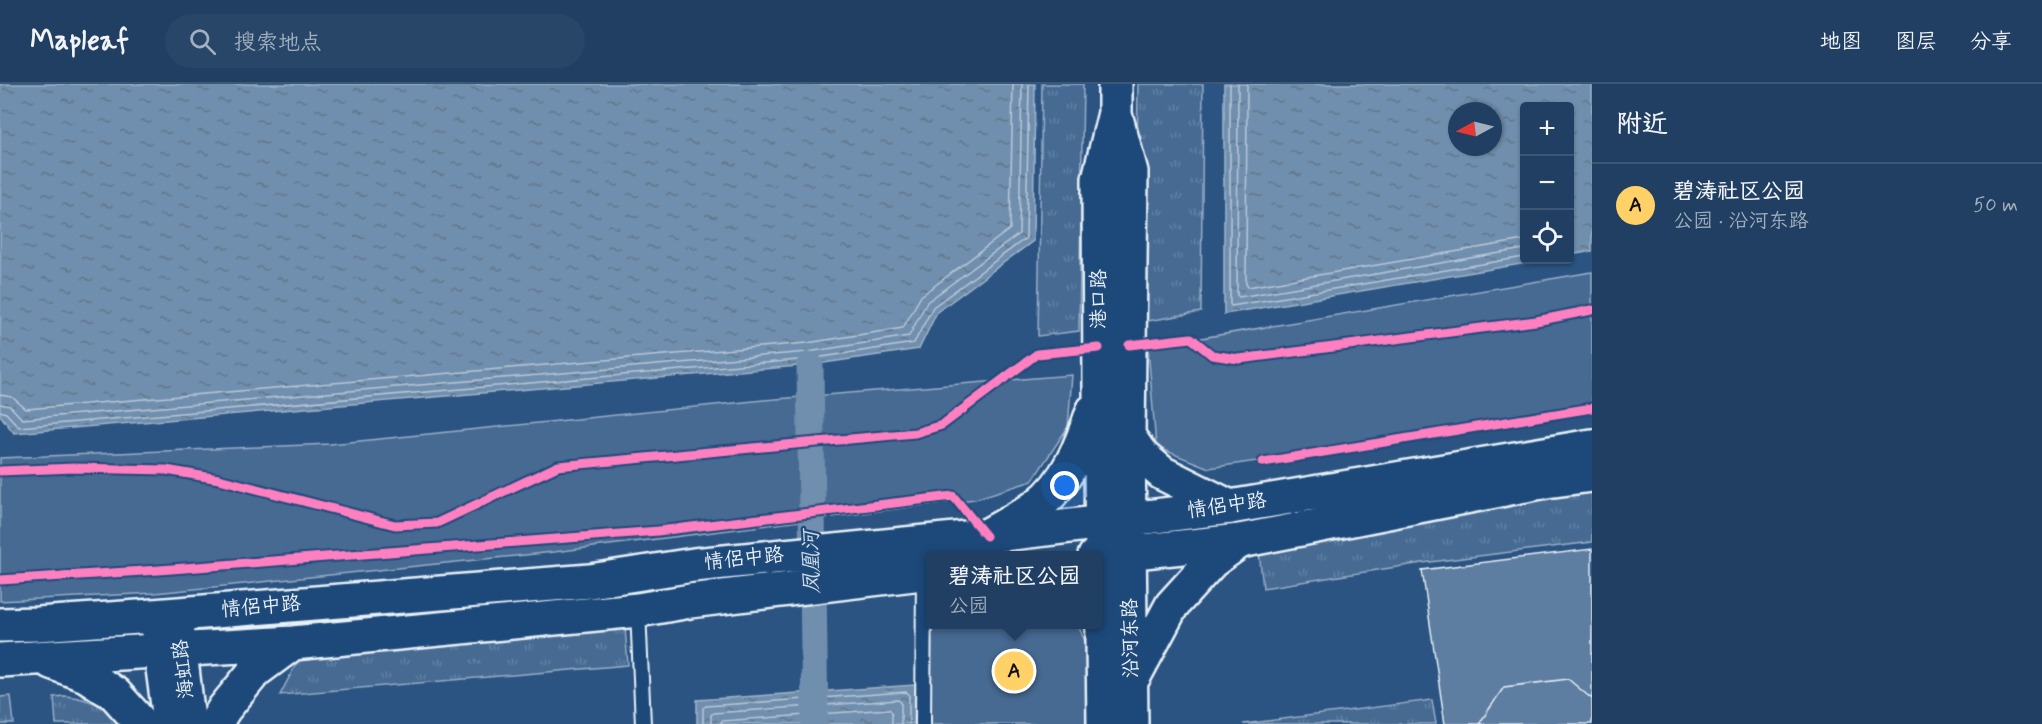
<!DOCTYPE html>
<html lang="zh">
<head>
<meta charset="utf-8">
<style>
  body { margin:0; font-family:Mynerve,"LXGW WenKai TC",sans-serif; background:#284668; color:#f1f3f6 }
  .controls { position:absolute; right:18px; top:18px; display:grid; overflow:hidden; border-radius:6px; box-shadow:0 2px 4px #0004 }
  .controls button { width:54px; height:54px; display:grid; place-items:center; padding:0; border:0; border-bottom:2px solid #3d5877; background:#203f62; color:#f1f3f6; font:30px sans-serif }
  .compass { position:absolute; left:1448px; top:18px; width:54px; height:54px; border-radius:50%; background:#203f62; box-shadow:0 2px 4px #0004; rotate:263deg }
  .you { position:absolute; left:1065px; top:402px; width:21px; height:21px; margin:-15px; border:4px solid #fff; border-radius:50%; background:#1a73e8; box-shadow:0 0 0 9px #1a73e833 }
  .badge { display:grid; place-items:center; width:39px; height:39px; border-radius:50%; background:#ffd166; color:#111; font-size:20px; font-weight:700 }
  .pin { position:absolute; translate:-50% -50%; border:3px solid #fff; box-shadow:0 2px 6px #0006 }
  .popup { position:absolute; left:926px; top:467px; width:177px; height:78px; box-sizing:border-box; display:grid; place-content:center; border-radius:6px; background:#203f62; filter:drop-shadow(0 2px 4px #0005); font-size:20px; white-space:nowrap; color:#a2afbe }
  .popup b { font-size:22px; color:#f1f3f6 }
  .popup::after { content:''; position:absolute; left:50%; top:100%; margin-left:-12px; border:12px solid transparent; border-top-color:#203f62 }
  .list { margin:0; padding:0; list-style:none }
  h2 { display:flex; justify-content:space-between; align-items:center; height:78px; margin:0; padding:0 24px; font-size:26px }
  h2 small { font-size:20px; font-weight:400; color:#a2afbe }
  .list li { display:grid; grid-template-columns:39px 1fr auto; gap:18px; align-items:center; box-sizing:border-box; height:84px; padding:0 24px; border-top:2px solid #3d5877 }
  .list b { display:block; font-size:22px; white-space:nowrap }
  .list p { margin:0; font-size:20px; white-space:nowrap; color:#a2afbe }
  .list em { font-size:20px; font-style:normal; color:#a2afbe }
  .icon { flex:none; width:33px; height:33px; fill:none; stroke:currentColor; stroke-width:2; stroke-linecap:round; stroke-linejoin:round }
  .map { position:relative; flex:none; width:1592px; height:640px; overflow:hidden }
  header { display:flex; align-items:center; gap:36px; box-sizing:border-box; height:84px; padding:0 30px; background:#203f62; border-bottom:2px solid #3d5877 }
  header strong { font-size:28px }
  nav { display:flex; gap:33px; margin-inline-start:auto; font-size:21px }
  .search { width:420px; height:54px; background:#284668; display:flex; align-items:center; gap:15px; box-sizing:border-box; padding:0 21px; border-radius:33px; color:#a2afbe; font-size:22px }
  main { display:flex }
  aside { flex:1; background:#203f62 }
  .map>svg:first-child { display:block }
</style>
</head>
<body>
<header>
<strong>Mapleaf</strong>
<div class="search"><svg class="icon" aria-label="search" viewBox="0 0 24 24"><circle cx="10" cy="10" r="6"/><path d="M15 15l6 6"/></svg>搜索地点</div>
<nav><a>地图</a><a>图层</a><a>分享</a></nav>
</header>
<main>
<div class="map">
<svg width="1592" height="640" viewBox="0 0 1592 640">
  <defs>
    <pattern id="grass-tufts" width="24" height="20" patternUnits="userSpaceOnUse" patternTransform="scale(1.5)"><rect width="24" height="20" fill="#476b93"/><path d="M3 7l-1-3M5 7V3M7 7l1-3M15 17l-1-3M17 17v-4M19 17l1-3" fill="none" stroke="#6281a3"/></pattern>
    <pattern id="water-ripples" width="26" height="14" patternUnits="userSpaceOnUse" patternTransform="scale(1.5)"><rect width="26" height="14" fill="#708ead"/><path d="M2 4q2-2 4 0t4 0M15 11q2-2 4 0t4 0" fill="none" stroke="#61768a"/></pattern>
  </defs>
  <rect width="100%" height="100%" fill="#2b5482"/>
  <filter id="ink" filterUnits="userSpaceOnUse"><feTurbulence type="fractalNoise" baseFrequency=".0167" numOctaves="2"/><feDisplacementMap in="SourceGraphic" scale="12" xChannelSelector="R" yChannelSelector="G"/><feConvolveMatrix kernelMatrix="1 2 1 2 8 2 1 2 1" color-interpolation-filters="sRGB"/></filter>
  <g filter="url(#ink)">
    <path fill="url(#grass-tufts)" stroke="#98aec6" stroke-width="1.5" d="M1042 0H1083L1079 247 1038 252Z
      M1138 0H1203L1201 228 1135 239Z
      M1592 399V458L1422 479 1263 504 1258 458Z
      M624 531 628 581 280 611 307 559Z
      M11 612 14 640H0V613Z
      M65 612C89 614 109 624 127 640H56L54 613Z
      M1432 616 1436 640H1243Z"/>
    <path fill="#476b93" stroke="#98aec6" stroke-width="1.5" d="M1592 188V328L1209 384 1156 363 1148 263Z
      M1072 291 1068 343 1032 397 975 415 554 468 155 509 0 517V374L330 360 764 316Z
      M930 540 1078 541 1120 640H930Z"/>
    <path fill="url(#water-ripples)" stroke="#a0b6cb" stroke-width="1.5" fill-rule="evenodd" d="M0 0H1035L1033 157 937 228 919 265 810 281 14 349 0 331Z
      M1224 0H1592V167L1570 171V22H1524V176H1545L1224 230ZM1457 27H1493V63H1457Z
      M915 601 914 640H697V616Z"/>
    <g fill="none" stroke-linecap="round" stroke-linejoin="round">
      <path stroke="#b8c9da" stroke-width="1.5" d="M1230 0V220L1231 222 1524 173
        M1238 0 1237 211 1239 213 1524 165
        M1247 0 1246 200 1248 203 1524 156
        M0 311 12 313 26 325 807 259 903 244 921 212 1010 145 1013 0
        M0 320 10 322 22 335 808 268 909 252 927 218 1019 150 1022 0
        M0 327 6 329 19 343 809 275 914 259 933 223 1026 154 1029 0
        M703 640V624L706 622 906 608 909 610V640
        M711 640V631L713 629 898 616 901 618V640
        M720 640 722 637 889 625 892 628V640"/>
      <path stroke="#708ead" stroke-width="27" d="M810 281 815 640"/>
    </g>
    <path fill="#5d7da1" stroke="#e8f1f8" stroke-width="1.5" d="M1592 465V640H1445L1422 486Z
      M1568 595 1592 615V640H1479L1504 603Z"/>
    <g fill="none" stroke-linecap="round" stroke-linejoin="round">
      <g stroke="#e8f1f8" stroke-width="18">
        <path id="service" d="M638 526 643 640
          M923 640 924 489"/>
      </g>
      <g stroke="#e8f1f8" stroke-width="33">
        <path id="minor" d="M178 529 191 640
          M155 544 168 640"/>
      </g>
      <g stroke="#e8f1f8" stroke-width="38">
        <path id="tertiary" d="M1116 34 1131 88 1128 352 1131 640
          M1128 352 1142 372 1162 389 1230 423
          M986 452C1003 442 1022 433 1038 421 1067 400 1082 360 1093 327
          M1134 592 1172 521 1212 477 1240 457
          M1104 640 1100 305 1099 95 1115 29V0"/>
      </g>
      <g stroke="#e8f1f8" stroke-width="38">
        <path id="trunk" d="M1095 472 1240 457 1546 397 1592 391
          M0 541 38 540 153 532 590 497 694 481 986 452 1230 423 1592 362
          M0 576 293 559 638 526 690 517 930 488
          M51 578 86 591 115 610 142 640
          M215 640 224 625 255 587 293 559"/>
      </g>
      <use href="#service" stroke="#1f4a7a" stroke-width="14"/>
      <use href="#minor" stroke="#1f4a7a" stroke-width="28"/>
      <use href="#tertiary" stroke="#1f4a7a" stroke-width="33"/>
      <use href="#trunk" stroke="#1f4a7a" stroke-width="33"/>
      <g stroke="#1f4a7a" stroke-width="13">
        <path id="cycleway" d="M1129 261 1191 254 1212 271 1239 275 1536 237 1592 226
          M1263 378 1592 324
          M0 387 74 384 166 386 219 395 395 441 437 439 558 382 915 349 942 341 1037 270 1099 264
          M0 496 159 486 658 447 953 412 986 452"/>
      </g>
      <use href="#cycleway" stroke="#ff80c0" stroke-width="9"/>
    </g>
  </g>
  <g text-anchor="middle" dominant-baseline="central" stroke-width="4.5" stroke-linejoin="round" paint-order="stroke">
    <g font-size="20" fill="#e8f1f8" stroke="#1f4a7a">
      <text transform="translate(1099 215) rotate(-90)">港口路</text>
      <text transform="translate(1227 422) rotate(-8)">情侶中路</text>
      <text transform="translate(744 475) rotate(-6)">情侶中路</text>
      <text transform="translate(261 523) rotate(-5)">情侶中路</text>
      <text transform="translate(1131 554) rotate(-91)">沿河东路</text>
      <text transform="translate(184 585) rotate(-97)">海虹路</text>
    </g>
    <g font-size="21" font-style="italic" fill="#d0dde9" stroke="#1f4a7a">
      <text transform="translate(812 478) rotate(-91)">凤凰河</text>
    </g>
  </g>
</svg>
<div class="controls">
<button>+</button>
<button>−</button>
<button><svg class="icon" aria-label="locate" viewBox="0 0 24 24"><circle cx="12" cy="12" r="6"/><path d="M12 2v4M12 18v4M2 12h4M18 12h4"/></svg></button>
</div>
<svg class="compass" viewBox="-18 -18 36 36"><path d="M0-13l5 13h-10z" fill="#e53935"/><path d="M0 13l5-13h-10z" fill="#a2afbe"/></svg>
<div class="you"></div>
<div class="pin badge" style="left:1014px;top:587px">A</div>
<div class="popup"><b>碧涛社区公园</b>公园</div>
</div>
<aside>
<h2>附近<small></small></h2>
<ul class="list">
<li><span class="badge">A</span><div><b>碧涛社区公园</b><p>公园 · 沿河东路</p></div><em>50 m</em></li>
</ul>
</aside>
</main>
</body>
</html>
